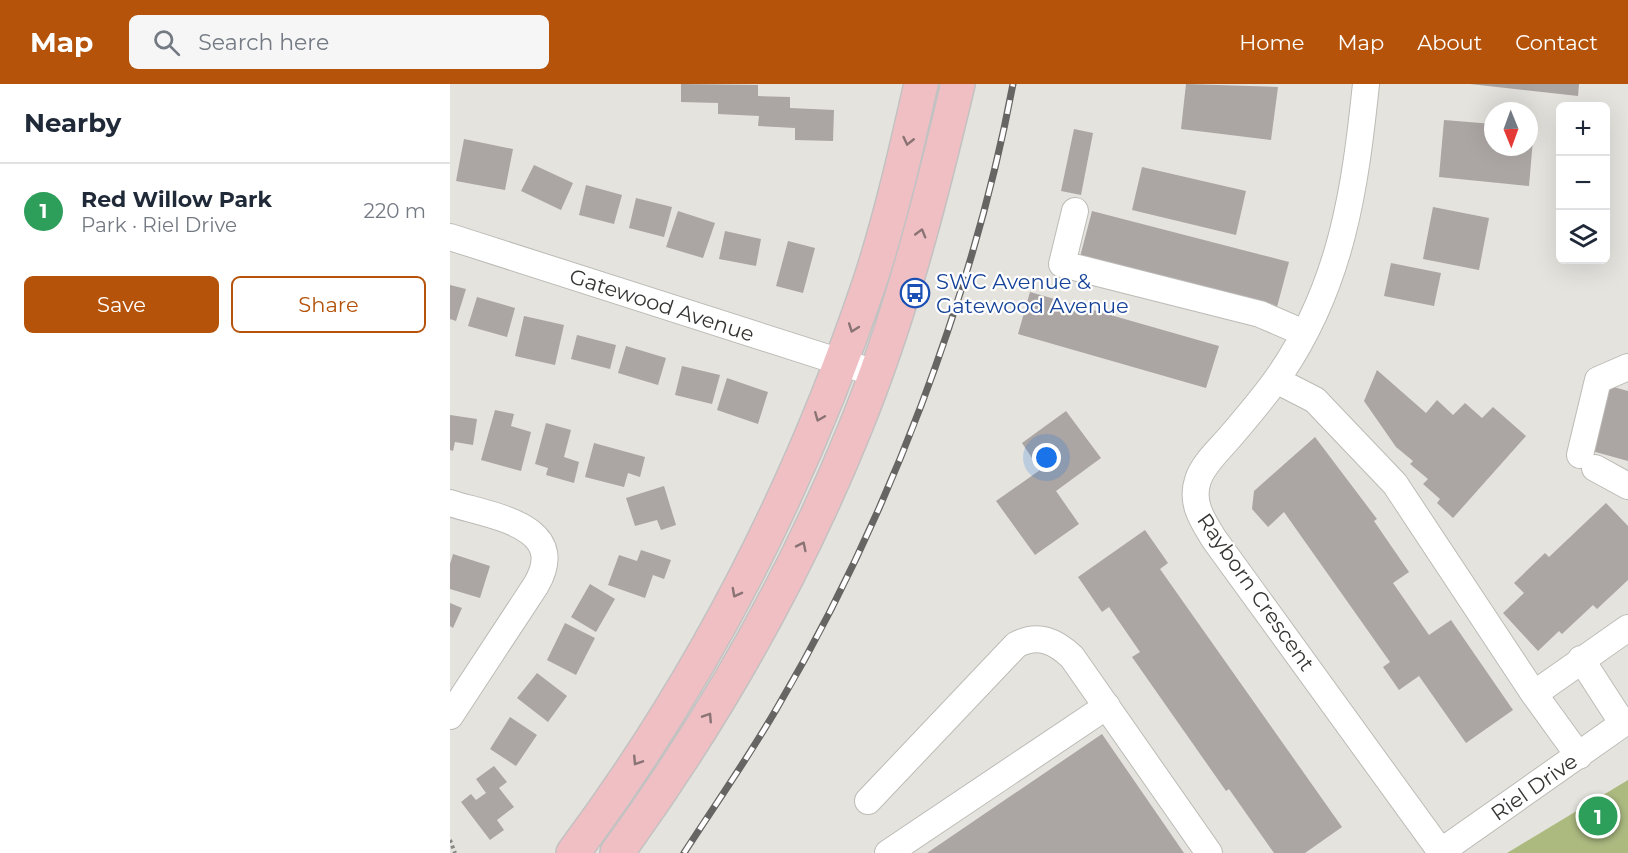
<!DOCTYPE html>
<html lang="en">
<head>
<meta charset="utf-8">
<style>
  body { margin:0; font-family:Montserrat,sans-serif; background:#f6f6f7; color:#1f2937 }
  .controls { position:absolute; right:18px; top:18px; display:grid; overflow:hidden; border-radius:9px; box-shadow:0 6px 24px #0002 }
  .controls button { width:54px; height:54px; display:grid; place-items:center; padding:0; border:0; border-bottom:2px solid #e0e1e3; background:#fff; color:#1f2937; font:30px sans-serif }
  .compass { position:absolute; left:1034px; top:18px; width:54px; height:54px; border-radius:50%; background:#fff; box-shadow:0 6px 24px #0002; rotate:179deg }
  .you { position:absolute; left:597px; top:374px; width:21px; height:21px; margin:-15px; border:4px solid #fff; border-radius:50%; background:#1a73e8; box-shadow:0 0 0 9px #1a73e833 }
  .badge { display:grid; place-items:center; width:39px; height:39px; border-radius:50%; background:#b45309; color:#fff; font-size:20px; font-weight:700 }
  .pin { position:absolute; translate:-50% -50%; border:3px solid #fff; box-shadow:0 2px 6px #0006 }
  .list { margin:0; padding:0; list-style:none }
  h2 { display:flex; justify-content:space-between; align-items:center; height:78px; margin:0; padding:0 24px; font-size:26px }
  h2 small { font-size:20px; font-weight:400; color:#747a83 }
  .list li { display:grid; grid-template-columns:39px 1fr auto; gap:18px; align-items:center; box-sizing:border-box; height:96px; padding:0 24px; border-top:2px solid #e0e1e3 }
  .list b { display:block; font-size:22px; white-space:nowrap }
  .list p { margin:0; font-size:20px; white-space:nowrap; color:#747a83 }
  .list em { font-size:20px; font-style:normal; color:#747a83 }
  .actions { display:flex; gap:12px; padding:18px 24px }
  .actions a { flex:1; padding:14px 0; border:2px solid #b45309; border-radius:9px; text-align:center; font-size:21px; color:#b45309 }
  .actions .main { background:#b45309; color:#fff }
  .icon { flex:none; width:33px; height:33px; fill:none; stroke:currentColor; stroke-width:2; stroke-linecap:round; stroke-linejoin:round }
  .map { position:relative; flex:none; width:1178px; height:769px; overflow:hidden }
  header { display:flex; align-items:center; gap:36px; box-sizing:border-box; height:84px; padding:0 30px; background:#b45309; color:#fff }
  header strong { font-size:28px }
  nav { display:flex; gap:33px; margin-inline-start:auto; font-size:21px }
  .search { width:420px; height:54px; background:#f6f6f7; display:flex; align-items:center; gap:15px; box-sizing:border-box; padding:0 21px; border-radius:9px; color:#747a83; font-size:22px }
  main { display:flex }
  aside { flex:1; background:#fff }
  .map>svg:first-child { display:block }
</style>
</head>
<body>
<header>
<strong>Map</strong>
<div class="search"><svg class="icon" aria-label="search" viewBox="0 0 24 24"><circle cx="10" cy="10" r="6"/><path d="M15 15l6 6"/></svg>Search here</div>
<nav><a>Home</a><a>Map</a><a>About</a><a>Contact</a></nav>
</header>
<main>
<aside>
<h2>Nearby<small></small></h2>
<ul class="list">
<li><span class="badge" style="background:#2e9e5b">1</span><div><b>Red Willow Park</b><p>Park · Riel Drive</p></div><em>220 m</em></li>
</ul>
<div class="actions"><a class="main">Save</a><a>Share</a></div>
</aside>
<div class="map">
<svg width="1178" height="769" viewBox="0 0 1178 769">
  <rect width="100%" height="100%" fill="#e5e3de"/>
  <path fill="#acba80" d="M1178 696V769H1057Z"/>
  <path fill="#aba5a3" d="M231 0 308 1V12L340 13V24L384 26 383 57 345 56V44L308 42 309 32 268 30V19L231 18Z
    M736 0 828 3 821 56 731 45Z
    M1020 0H1129L1128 12Z
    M994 36 1043 40V63H1079V43L1084 44 1079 102 989 93Z
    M624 45 643 49 631 111 611 107Z
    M14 55 63 65 55 106 6 97Z
    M84 81 123 99 111 126 71 107Z
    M692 83 796 107 786 151 682 126Z
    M136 101 172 111 164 140 129 131Z
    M186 114 222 123 214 153 179 144Z
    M983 123 1039 134 1029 186 973 175Z
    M228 127 265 139 253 174 216 163Z
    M642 127 839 178 827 223 630 173Z
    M275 147 311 155 306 182 269 175Z
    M338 157 365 164 353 209 326 202Z
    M941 179 991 189 984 222 934 212Z
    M0 201 16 205 6 237 0 235Z
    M580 208 769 262 756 304 568 250Z
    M27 213 65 224 57 253 18 242Z
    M74 232 114 241 105 281 65 272Z
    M127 251 166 261 160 285 121 275Z
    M176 262 216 274 208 301 168 289Z
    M232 282 270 291 262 320 225 311Z
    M927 286 976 329 987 316 1003 331 1015 319 1032 334 1043 323 1076 352 1003 434 987 419 990 415 973 400 978 395 960 380 963 377 946 363 914 317Z
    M277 294 318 308 308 340 267 326Z
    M1160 302 1178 307V377L1142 367Z
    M45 326 64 330 61 342 81 348 71 387 31 376Z
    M616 327 651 374 606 407 629 440 585 471 546 417 590 386 572 359Z
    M0 331 27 335 23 361 5 358 3 367 0 366Z
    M96 339 121 346 114 373 129 378 124 399 96 391 98 384 85 380Z
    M865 353 927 435 924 437 959 488 943 499 979 551 1001 536 1063 626 1016 659 969 592 949 606 933 583 940 578 834 428 818 443 802 425 804 407Z
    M144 359 195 373 190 393 178 389 174 403 135 393Z
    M214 402 226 441 211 446 207 436 185 442 176 414Z
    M1156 419 1178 442V496L1147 525 1143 521 1112 550 1109 547 1088 567 1053 529 1074 509 1064 499 1095 469 1099 473Z
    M695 446 718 479 710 485 892 743 855 769H824L779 705 776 707 682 573 690 568 659 523 652 528 628 493Z
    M191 466 221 476 214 495 203 491 195 514 158 501 169 471 187 477Z
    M3 470 40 482 30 514 0 505V480Z
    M140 500 165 515 146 548 121 533Z
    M0 519 12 524 3 544 0 542Z
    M115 539 145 554 126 591 97 576Z
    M87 589 117 612 98 638 67 614Z
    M60 633 87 651 66 682 40 665Z
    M652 650 734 769H477Z
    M44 682 57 698 49 704 64 723 47 736 54 746 40 756 11 718 21 710 26 716 36 709 26 695Z"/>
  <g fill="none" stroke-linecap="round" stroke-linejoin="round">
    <g stroke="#bcbbb6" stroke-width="28">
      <path id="minor" d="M916 0C905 105 892 199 831 289 816 311 798 332 780 353 769 366 753 380 748 396 740 419 753 437 764 455L991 768
        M625 127 612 180 810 230 854 249
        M0 153 425 289
        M826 296 865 316 945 400 1084 610
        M1130 371 1148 296 1178 283
        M1145 384 1178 402
        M0 419C40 432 121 441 86 501L0 632
        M1131 575 1173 640
        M1129 672 1084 610 1178 544
        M418 717 566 561C588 549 605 557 622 573L759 769
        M438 769 657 622
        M989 769 1178 636"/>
    </g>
    <g stroke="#c3c2c2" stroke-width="36">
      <path id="major" d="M123 769C252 596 351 402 420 197 441 133 456 66 471 0
        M167 769C262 638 343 497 404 347 450 235 480 118 508 0"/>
    </g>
    <path stroke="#898784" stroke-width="4" stroke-dasharray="3 3" stroke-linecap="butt" d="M0 756 5 769"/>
    <use href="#minor" stroke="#fff" stroke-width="26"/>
    <use href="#major" stroke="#f0bfc4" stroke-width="33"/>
    <g stroke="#676563" stroke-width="7">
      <path id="rail" d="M234 769C265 721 298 674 327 624 436 439 523 212 563 0"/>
    </g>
    <use href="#rail" stroke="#fff" stroke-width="4.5" stroke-dasharray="14" stroke-linecap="butt"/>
  </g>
  <defs><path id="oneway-chevron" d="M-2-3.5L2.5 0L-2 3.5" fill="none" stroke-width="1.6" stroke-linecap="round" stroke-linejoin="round" transform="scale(1.5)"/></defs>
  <g stroke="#8a7374">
    <use href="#oneway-chevron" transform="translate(458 57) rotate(103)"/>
    <use href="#oneway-chevron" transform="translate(471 149) rotate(-74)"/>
    <use href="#oneway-chevron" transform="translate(403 244) rotate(110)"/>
    <use href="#oneway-chevron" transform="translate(369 333) rotate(112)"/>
    <use href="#oneway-chevron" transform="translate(352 462) rotate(-64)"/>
    <use href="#oneway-chevron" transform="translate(286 509) rotate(118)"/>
    <use href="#oneway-chevron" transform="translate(258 633) rotate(-57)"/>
    <use href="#oneway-chevron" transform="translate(187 677) rotate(123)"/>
  </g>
  <defs>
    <g id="bus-ring" transform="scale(1.5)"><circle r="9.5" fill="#fff" stroke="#1a4fb4" stroke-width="1.5"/><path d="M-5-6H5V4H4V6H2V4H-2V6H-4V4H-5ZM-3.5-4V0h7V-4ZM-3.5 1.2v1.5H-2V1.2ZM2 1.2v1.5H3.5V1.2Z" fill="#1a4fb4"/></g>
  </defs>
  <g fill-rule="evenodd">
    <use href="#bus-ring" x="465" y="209"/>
  </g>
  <g text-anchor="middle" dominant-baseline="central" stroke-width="4.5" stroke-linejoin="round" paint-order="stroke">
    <g font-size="21" fill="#164399" stroke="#fff" text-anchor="start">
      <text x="486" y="197">SWC Avenue &amp;<tspan x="486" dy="24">Gatewood Avenue</tspan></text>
    </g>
    <g font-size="21" fill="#363533" stroke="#fff">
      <text transform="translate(212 221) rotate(18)">Gatewood Avenue</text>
      <text transform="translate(806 508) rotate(55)">Rayborn Crescent</text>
      <text transform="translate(1084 703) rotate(-35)">Riel Drive</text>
    </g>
  </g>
</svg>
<div class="controls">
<button>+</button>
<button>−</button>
<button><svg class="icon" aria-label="layers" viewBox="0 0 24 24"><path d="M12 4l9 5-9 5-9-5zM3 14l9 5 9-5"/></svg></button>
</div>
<svg class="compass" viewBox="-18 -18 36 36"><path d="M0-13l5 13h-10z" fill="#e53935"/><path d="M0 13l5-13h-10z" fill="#747a83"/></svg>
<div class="you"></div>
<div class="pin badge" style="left:1148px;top:732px;background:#2e9e5b">1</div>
</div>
</main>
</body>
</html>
